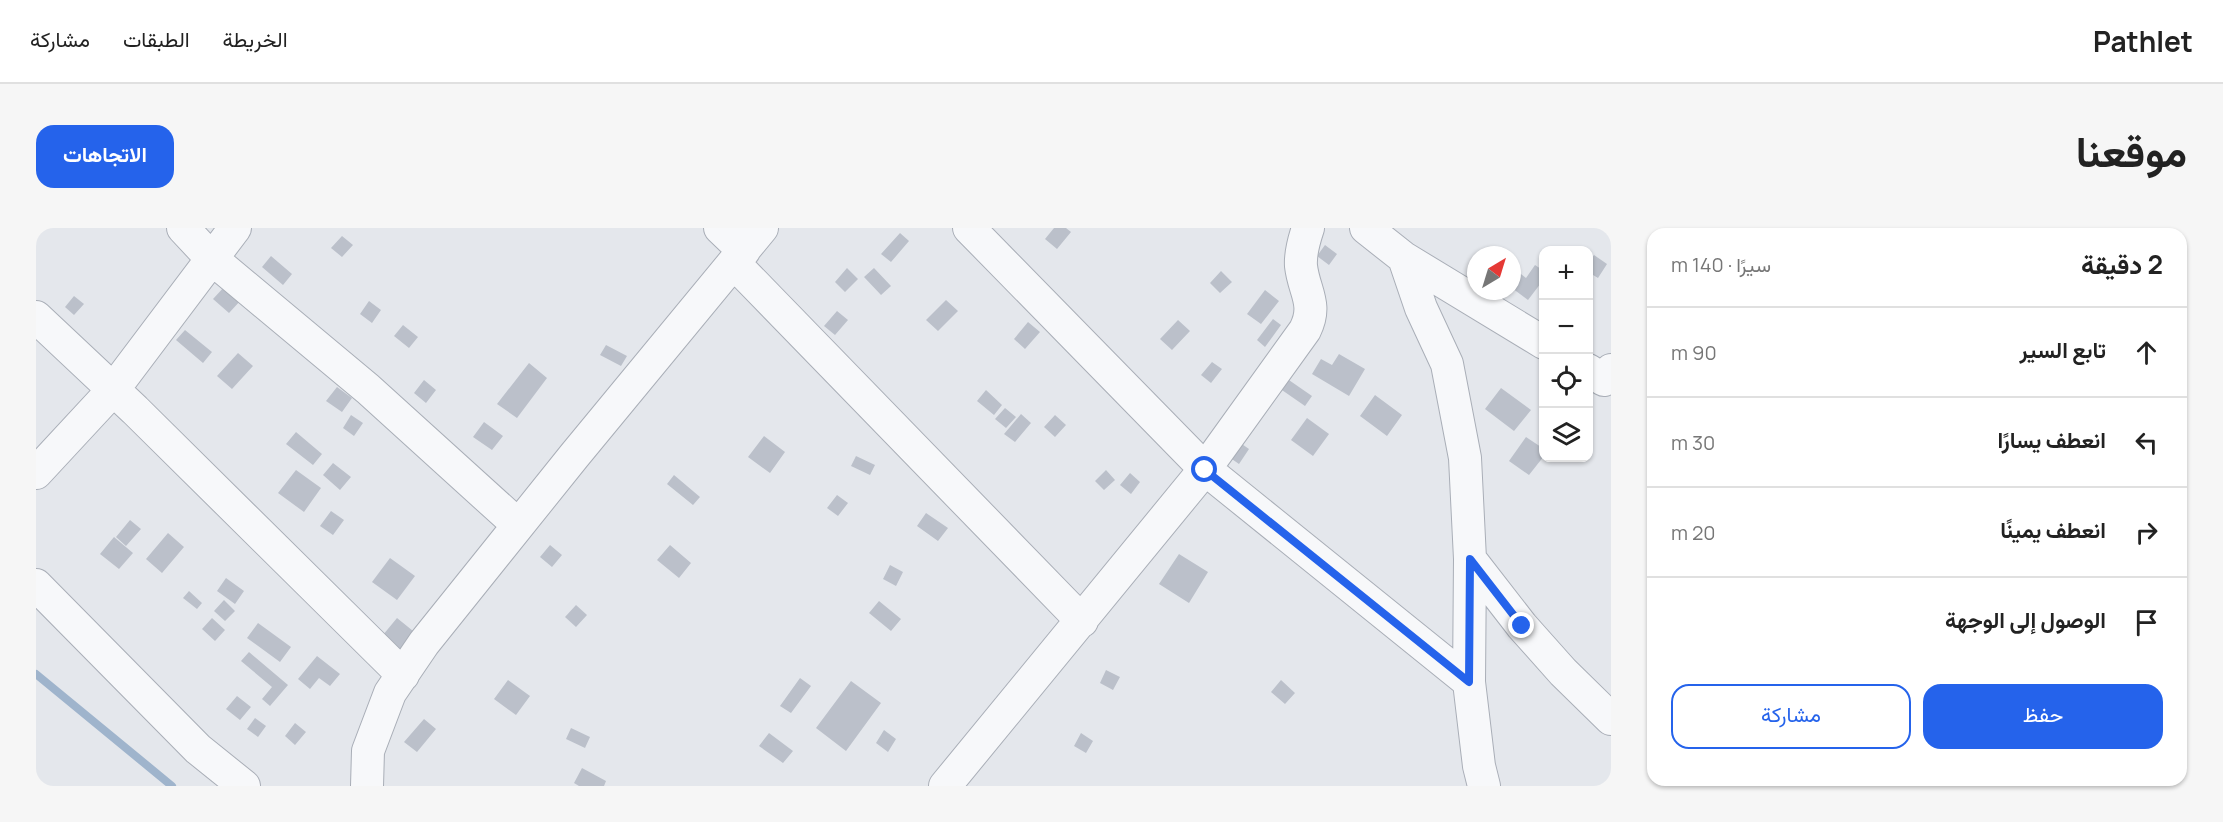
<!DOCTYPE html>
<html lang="ar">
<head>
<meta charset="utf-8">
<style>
  body { margin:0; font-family:Manrope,Vazirmatn,sans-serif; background:#f6f6f6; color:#222; direction:rtl }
  .controls { position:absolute; right:18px; top:18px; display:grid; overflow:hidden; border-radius:12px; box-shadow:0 2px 4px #0004 }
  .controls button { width:54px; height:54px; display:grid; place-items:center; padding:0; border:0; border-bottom:2px solid #e0e0e0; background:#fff; color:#222; font:30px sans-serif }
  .compass { position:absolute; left:1431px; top:18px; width:54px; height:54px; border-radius:50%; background:#fff; box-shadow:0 2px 4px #0004; rotate:38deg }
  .stop { position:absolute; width:18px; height:18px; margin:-14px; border:4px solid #2563eb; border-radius:50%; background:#fff }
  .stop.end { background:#2563eb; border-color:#fff; box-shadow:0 2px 6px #0008 }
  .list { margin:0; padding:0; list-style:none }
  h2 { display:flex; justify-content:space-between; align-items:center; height:78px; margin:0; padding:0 24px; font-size:26px }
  h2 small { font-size:20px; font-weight:400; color:#767676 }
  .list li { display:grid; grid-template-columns:39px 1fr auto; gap:18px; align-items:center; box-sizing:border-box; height:90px; padding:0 24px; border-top:2px solid #e0e0e0 }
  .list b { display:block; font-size:22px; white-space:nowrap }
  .list em { font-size:20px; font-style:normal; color:#767676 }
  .actions { display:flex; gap:12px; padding:18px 24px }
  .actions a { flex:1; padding:14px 0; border:2px solid #2563eb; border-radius:18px; text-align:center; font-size:21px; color:#2563eb }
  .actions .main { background:#2563eb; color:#fff }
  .icon { flex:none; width:33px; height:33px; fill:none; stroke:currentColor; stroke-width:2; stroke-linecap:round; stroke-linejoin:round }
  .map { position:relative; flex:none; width:1575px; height:558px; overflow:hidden; direction:ltr; border-radius:18px }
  header { display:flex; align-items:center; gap:36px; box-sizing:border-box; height:84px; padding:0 30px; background:#fff; border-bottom:2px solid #e0e0e0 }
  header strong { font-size:28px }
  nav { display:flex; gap:33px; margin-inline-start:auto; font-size:21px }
  .intro { display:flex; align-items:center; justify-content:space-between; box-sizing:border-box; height:144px; padding:0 36px }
  h1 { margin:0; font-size:42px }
  .button { padding:15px 27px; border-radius:18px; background:#2563eb; color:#fff; font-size:21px; font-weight:700 }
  main { display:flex; gap:36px; padding:0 36px }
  aside { flex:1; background:#fff; border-radius:18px; box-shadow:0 2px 4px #0004 }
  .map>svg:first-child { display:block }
</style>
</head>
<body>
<header>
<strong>Pathlet</strong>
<nav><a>الخريطة</a><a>الطبقات</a><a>مشاركة</a></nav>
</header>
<div class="intro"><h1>موقعنا</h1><a class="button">الاتجاهات</a></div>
<main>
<aside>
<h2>2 دقيقة<small>سيرًا · 140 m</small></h2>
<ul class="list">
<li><svg class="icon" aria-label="ahead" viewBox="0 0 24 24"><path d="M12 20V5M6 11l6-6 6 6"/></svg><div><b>تابع السير</b></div><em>90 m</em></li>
<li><svg class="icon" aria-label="left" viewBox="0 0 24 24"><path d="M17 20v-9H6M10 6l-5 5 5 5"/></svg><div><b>انعطف يسارًا</b></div><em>30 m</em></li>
<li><svg class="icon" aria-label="right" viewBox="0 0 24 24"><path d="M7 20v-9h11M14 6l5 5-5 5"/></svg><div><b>انعطف يمينًا</b></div><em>20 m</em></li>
<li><svg class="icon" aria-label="arrive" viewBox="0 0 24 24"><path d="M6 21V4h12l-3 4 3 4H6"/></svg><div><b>الوصول إلى الوجهة</b></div></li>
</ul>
<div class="actions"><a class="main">حفظ</a><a>مشاركة</a></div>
</aside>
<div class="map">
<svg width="1575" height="558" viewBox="0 0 1575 558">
  <rect width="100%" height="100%" fill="#e4e7ec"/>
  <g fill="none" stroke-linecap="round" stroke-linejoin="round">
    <path stroke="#9fb4cc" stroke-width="8" d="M0 446 136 558"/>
  </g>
  <path fill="#bbc0ca" d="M1018 0H1030L1035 4 1021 21 1009 11Z
    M864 5 873 13 855 34 845 26Z
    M306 8 317 17 306 29 295 20Z
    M1289 17 1301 26 1293 37 1281 28Z
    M1558 27 1571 36 1562 50 1552 44V35Z
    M235 28 256 46 247 57 226 39Z
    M1499 37 1508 43V51L1492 72 1476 60V39L1490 50Z
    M811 40 822 51 809 64 799 54Z
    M838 40 855 58 845 67 828 49Z
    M1185 43 1196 54 1184 65 1174 55Z
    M189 58 205 72 193 85 177 71Z
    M1229 62 1243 73 1225 96 1211 86Z
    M38 68 48 76 38 87 29 79Z
    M910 72 922 83 902 103 890 92Z
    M333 73 345 82 336 95 324 86Z
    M801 83 812 92 799 107 788 98Z
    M1237 91 1245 97 1229 119 1221 112Z
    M1142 92 1154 103 1136 122 1124 111Z
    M992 94 1004 104 989 121 978 111Z
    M367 97 382 109 373 120 358 108Z
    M149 102 176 124 167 135 140 112Z
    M570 117 591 128 585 138 564 127Z
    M202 125 217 138 196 161 181 148Z
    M1303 126 1329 141 1313 168 1276 146 1285 131 1296 137Z
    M1176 134 1186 141 1175 155 1165 147Z
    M493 135 511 150 481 190 461 176Z
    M1250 150 1276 168 1269 178 1243 160Z
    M388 152 400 162 390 175 378 165Z
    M301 159 316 170 306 184 290 173Z
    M1465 160 1495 182 1478 203 1449 181Z
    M950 162 966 177 958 187 941 173Z
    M1339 167 1366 187 1351 208 1324 188Z
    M969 180 980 189 970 200 959 191Z
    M985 186 995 195 979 214 968 206Z
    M315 187 327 195 318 208 307 200Z
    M1019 187 1030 197 1019 209 1008 199Z
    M1271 190 1293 206 1277 228 1255 212Z
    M448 194 467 208 456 222 437 209Z
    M260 204 286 226 277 237 250 216Z
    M728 208 749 224 734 245 712 229Z
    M1490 209 1508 221V228L1493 247 1473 233Z
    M1200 212 1213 221 1203 236 1190 227Z
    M820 228 839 237 834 247 815 238Z
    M297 235 315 249 304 262 287 247Z
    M260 242 285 260 268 284 242 265Z
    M1070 242 1079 252 1068 262 1059 253Z
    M1094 245 1104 254 1095 266 1084 257Z
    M638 247 664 269 657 277 631 256Z
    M801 267 812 275 802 288 791 280Z
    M295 283 308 292 297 307 284 298Z
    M890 285 912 300 902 313 881 298Z
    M94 292 105 301 90 318 80 309Z
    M132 305 148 319 126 345 110 331Z
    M78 309 97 325 83 341 64 326Z
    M514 317 526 327 516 339 504 329Z
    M634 317 655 335 643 350 621 332Z
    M1143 326 1172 344 1153 375 1123 356Z
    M354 330 379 348 361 372 336 354Z
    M854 337 867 344 860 358 847 351Z
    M190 350 208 363 199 376 181 363Z
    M153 363 166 375 161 381 147 370Z
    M188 372 199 383 189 393 178 383Z
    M843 373 865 391 855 403 833 385Z
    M540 377 551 387 540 399 529 389Z
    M176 390 189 402 179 413 166 401Z
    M361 390 382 407 363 430 342 413Z
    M222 395 255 419 244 434 211 410Z
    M213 424 252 457 234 478 226 471 236 459 205 433Z
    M281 428 304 446 294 458 283 450 274 461 262 451Z
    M1070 442 1084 449 1077 462 1064 455Z
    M764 450 775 458 755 485 744 478Z
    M472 452 494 468 480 487 458 471Z
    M1245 452 1259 465 1249 476 1235 464Z
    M815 453 845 475 810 523 780 500Z
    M201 468 215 479 204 492 190 481Z
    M219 490 230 498 222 509 211 501Z
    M388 491 400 501 381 524 368 514Z
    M259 495 270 504 259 517 249 508Z
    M535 500 554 509 549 520 530 511Z
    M848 502 860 511 852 524 840 515Z
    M733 505 757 523 747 535 723 518Z
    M1045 505 1057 513 1050 525 1038 518Z
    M546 540 570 553 568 558H543L538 555Z"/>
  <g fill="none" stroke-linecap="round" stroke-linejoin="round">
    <g stroke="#a9aeb7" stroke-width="34">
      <path id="minor" d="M147 0 175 30 332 161 482 297
        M684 0 708 23
        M933 0 1169 241 1433 454
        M1330 0 1368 30 1508 115
        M1368 30 1385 80 1411 136 1429 230 1434 331 1433 454 1443 538 1448 558
        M698 35 1046 393
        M0 89 99 182 367 447
        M1552 142 1568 152 1575 142
        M0 245 77 162 199 0
        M1434 331 1486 398 1527 444 1575 491
        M0 357 162 521 208 558
        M331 558 332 523 354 465 388 415 538 228 726 0
        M909 558 1169 241 1269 102C1282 76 1268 64 1265 38 1264 25 1268 12 1272 0"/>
    </g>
    <use href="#minor" stroke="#f7f8fa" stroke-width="32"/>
  </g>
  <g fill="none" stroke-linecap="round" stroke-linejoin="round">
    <path stroke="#2563eb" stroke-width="8" d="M1169 242 1433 454 1434 331 1486 398"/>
  </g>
</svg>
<div class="controls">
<button>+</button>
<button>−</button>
<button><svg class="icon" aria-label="locate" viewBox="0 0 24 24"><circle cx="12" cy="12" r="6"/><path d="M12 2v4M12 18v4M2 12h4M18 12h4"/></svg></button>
<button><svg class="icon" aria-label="layers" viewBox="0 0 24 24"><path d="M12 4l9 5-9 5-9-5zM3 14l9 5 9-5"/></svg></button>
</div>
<svg class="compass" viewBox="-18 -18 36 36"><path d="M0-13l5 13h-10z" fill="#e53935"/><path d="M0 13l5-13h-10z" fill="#767676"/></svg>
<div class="stop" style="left:1169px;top:242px"></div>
<div class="stop end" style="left:1486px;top:398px"></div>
</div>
</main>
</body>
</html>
